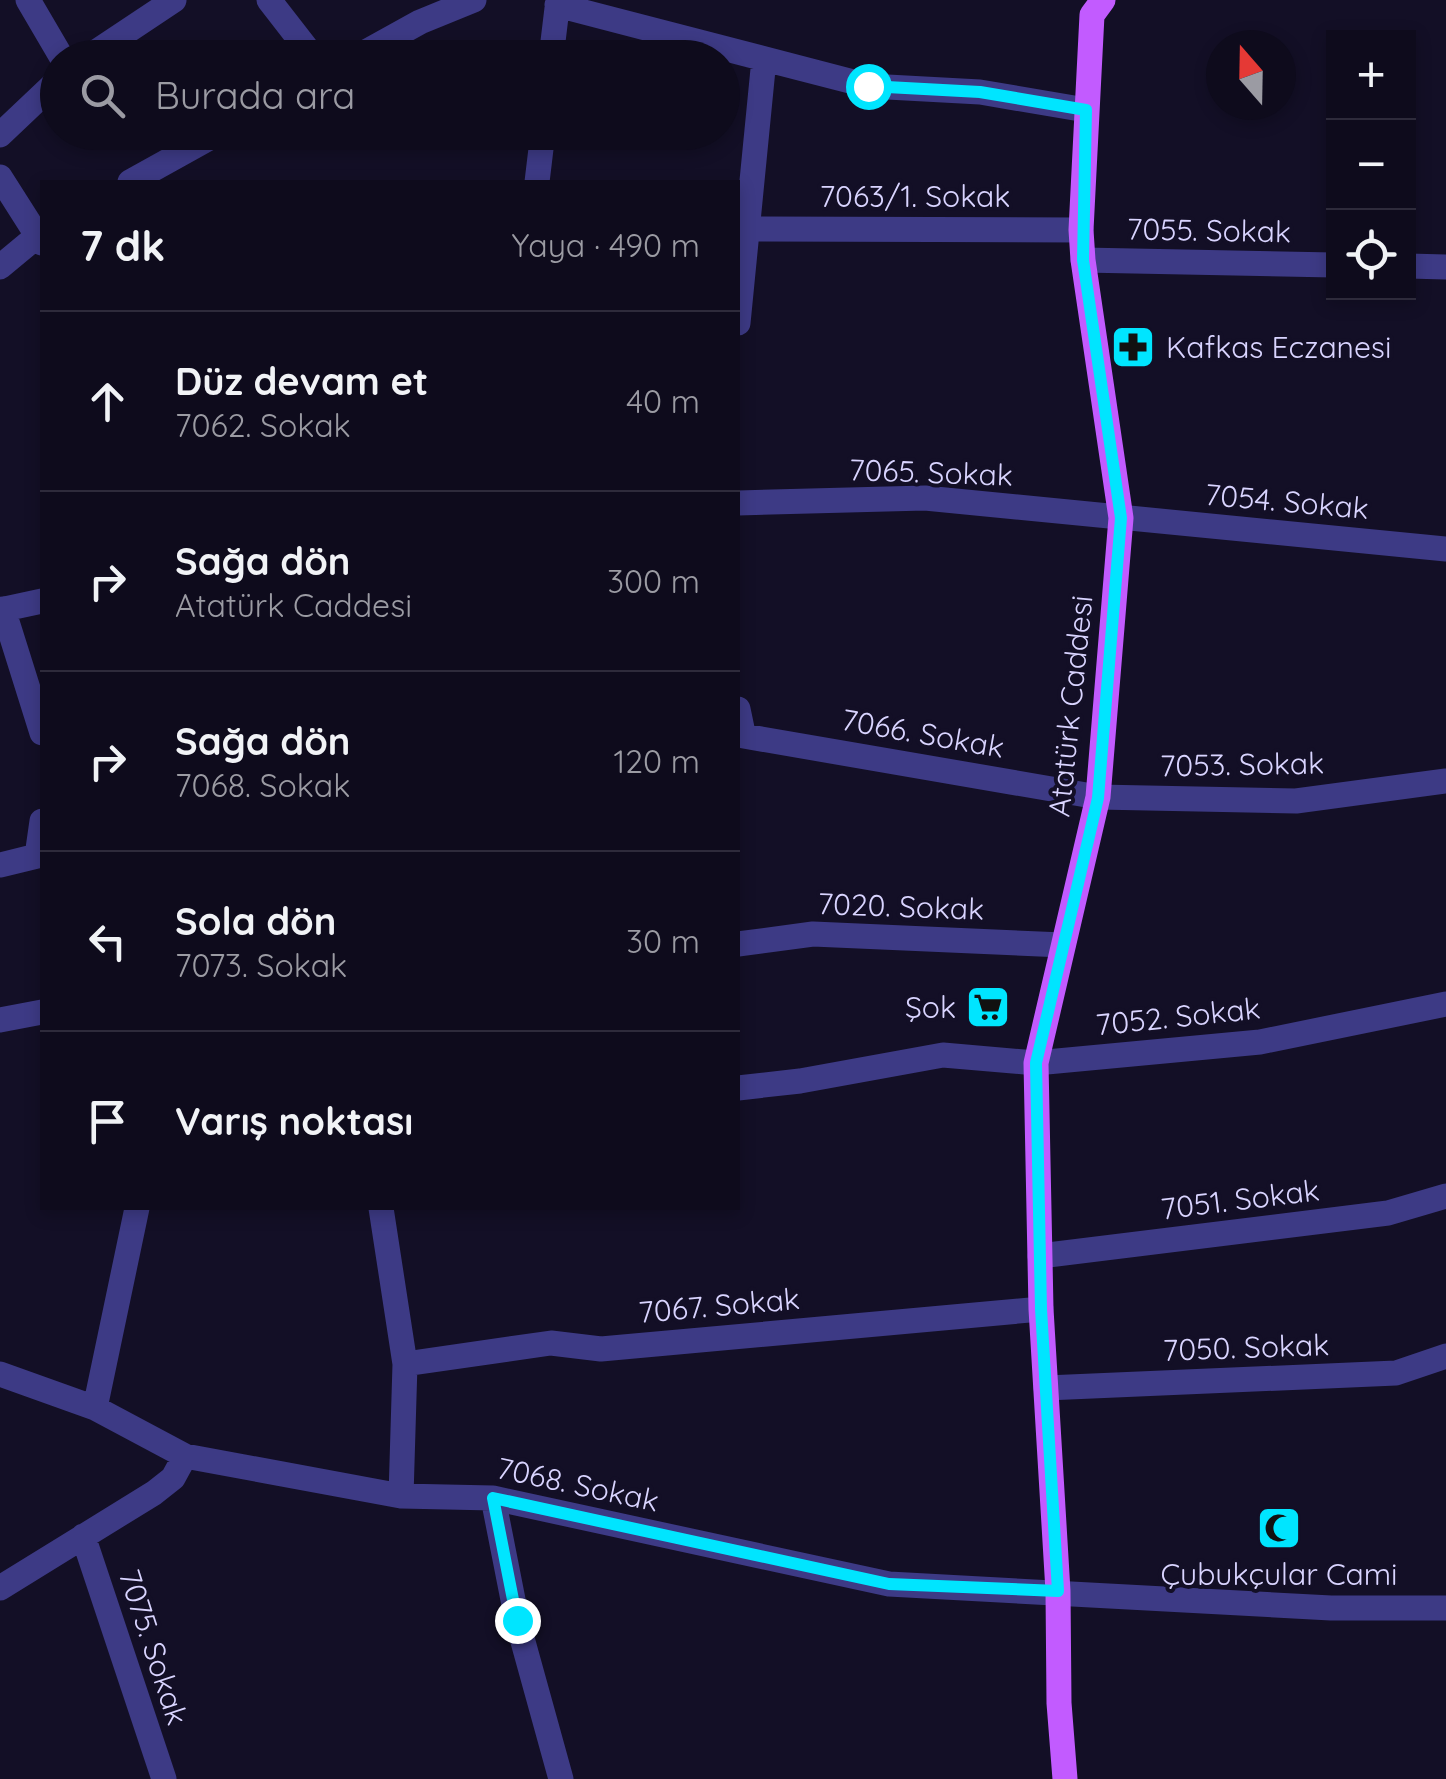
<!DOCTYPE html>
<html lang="tr">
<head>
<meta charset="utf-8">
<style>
  body { margin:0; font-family:Quicksand,sans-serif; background:#1c1929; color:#f1f3f6 }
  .controls { position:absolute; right:30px; top:30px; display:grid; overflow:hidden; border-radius:0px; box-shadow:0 5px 15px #0003 }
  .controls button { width:90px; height:90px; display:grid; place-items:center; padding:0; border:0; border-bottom:2px solid #2e2b3b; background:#0e0b1c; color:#f1f3f6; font:50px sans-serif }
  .compass { position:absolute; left:1206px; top:30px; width:90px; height:90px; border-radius:50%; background:#0e0b1c; box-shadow:0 5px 15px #0003; rotate:340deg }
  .stop { position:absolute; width:30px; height:30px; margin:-22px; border:8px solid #00e5ff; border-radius:50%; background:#fff }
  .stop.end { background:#00e5ff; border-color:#fff; box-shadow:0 2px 10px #0008 }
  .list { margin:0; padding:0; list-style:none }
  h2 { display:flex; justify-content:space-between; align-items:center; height:130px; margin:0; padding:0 40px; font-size:42px }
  h2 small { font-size:32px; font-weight:400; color:#9b9ba3 }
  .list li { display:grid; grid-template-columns:65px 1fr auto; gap:30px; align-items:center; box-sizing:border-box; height:180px; padding:0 40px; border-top:2px solid #2e2b3b }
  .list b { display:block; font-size:38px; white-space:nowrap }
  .list p { margin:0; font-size:32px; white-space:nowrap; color:#9b9ba3 }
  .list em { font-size:32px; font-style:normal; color:#9b9ba3 }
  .icon { flex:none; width:55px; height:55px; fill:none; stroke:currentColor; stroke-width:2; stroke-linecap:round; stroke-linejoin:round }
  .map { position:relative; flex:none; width:1446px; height:1779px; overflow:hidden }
  .search { position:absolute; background:#0e0b1c; box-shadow:0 5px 15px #0003; left:40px; top:40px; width:700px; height:110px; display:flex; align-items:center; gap:25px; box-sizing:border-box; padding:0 35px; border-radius:55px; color:#9b9ba3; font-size:38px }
  .panel { position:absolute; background:#0e0b1c; box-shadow:0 5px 15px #0003; left:40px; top:180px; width:700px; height:1030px; border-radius:0px }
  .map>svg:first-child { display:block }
</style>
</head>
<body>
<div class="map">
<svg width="1446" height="1779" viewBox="0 0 1446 1779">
  <rect width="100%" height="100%" fill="#130f26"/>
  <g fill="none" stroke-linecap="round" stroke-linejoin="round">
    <path stroke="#3d3a85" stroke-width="25" d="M28 0 62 58
      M269 0 314 58
      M557 5 869 86 980 92 1086 110
      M87 58 174 0
      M355 58 420 22 474 0
      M551 58 558 0
      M0 135 58 80
      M0 177 42 243
      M130 182 220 132
      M537 182 543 132
      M748 229 1081 230
      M1083 260 1334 265
      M1408 266 1446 267
      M0 267 42 232
      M738 323 764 59
      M738 503 925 498 1446 549
      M3 609 42 733
      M0 610 42 601
      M738 709 743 733
      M738 735 1098 797 1296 801 1446 781
      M0 865 37 856 42 821
      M738 944 813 934 1063 945
      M0 1020 42 1012
      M738 1088 800 1081 943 1055 1036 1063 1260 1042 1446 1004
      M381 1208 405 1364 401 1496
      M1040 1256 1388 1213 1446 1196
      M405 1364 551 1343 601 1349 1041 1309
      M0 1374 95 1408 137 1208
      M1046 1388 1396 1373 1446 1356
      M95 1408 185 1456 401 1496 493 1498 889 1584 1331 1608H1446
      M493 1498 517 1620 561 1779
      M83 1536 164 1779
      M0 1588 154 1493 173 1478 185 1456"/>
    <path stroke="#c25bff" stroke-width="25" d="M1065 1779 1059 1703 1058 1591 1041 1309 1036 1063 1098 797 1121 518 1083 260 1081 230 1092 15 1103 0"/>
  </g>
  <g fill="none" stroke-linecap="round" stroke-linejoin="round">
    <path stroke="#00e5ff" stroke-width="12" d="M517 1620 493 1498 889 1584 1058 1591 1041 1309 1036 1063 1098 798 1121 518 1083 260 1086 110 980 92 868 86"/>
  </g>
  <defs>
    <g id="pharmacy-square" transform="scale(2.25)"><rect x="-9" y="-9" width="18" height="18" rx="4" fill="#00e5ff" stroke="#130f26"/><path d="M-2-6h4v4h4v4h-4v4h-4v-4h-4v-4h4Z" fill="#111"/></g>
    <g id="supermarket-square" transform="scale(2.25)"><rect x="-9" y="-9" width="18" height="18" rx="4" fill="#00e5ff" stroke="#130f26"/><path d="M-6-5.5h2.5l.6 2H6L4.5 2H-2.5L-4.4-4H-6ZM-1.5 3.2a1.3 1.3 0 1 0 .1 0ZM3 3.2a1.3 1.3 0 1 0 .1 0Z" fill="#111"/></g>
    <g id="mosque-square" transform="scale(2.25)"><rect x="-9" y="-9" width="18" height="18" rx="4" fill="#00e5ff" stroke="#130f26"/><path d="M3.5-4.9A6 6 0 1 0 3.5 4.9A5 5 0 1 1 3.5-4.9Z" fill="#111"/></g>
  </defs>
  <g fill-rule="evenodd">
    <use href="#pharmacy-square" x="1133" y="347"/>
    <use href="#supermarket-square" x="988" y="1007"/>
    <use href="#mosque-square" x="1279" y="1528"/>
  </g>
  <g text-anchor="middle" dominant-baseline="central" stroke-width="8" stroke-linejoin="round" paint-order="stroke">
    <g font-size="30" fill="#d9d4ff" stroke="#130f26">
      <text x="915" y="196">7063/1. Sokak</text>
      <text transform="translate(1209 230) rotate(1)">7055. Sokak</text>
      <text transform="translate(931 472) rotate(2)">7065. Sokak</text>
      <text transform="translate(1287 501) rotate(5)">7054. Sokak</text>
      <text transform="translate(1070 706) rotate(-84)">Atatürk Caddesi</text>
      <text transform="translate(923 733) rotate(10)">7066. Sokak</text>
      <text transform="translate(1242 764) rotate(-1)">7053. Sokak</text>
      <text transform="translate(901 906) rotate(2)">7020. Sokak</text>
      <text transform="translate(1178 1016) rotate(-6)">7052. Sokak</text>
      <text transform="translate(1240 1199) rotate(-7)">7051. Sokak</text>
      <text transform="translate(719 1305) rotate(-5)">7067. Sokak</text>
      <text transform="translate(1246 1347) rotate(-2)">7050. Sokak</text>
      <text transform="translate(578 1484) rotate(12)">7068. Sokak</text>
      <text transform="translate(154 1647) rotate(72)">7075. Sokak</text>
    </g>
    <g font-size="30" fill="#d9d4ff" stroke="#130f26" text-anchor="start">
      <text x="1166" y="347">Kafkas Eczanesi</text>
      <text x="956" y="1007" text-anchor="end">Şok</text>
      <text x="1279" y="1574" text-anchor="middle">Çubukçular Cami</text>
    </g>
  </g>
</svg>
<div class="controls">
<button>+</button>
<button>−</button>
<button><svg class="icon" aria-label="locate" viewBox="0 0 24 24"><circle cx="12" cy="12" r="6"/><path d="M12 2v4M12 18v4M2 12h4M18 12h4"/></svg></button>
</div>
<svg class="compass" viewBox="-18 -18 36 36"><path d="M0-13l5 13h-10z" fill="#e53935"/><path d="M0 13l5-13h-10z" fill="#9b9ba3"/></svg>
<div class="stop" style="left:868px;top:86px"></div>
<div class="stop end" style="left:517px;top:1620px"></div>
<div class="search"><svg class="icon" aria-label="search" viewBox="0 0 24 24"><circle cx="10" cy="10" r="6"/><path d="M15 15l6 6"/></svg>Burada ara</div>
<section class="panel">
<h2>7 dk<small>Yaya · 490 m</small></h2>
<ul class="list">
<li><svg class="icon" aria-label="ahead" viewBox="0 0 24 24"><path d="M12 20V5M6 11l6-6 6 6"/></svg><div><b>Düz devam et</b><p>7062. Sokak</p></div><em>40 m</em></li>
<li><svg class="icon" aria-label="right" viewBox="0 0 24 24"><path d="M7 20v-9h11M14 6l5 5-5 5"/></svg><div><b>Sağa dön</b><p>Atatürk Caddesi</p></div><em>300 m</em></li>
<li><svg class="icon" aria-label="right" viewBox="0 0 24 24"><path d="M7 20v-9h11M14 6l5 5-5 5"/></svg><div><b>Sağa dön</b><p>7068. Sokak</p></div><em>120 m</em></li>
<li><svg class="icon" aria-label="left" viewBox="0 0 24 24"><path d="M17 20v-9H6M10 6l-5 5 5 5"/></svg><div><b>Sola dön</b><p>7073. Sokak</p></div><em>30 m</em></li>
<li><svg class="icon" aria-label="arrive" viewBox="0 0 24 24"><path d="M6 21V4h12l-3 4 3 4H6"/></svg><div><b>Varış noktası</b></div></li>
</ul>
</section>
</div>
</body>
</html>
